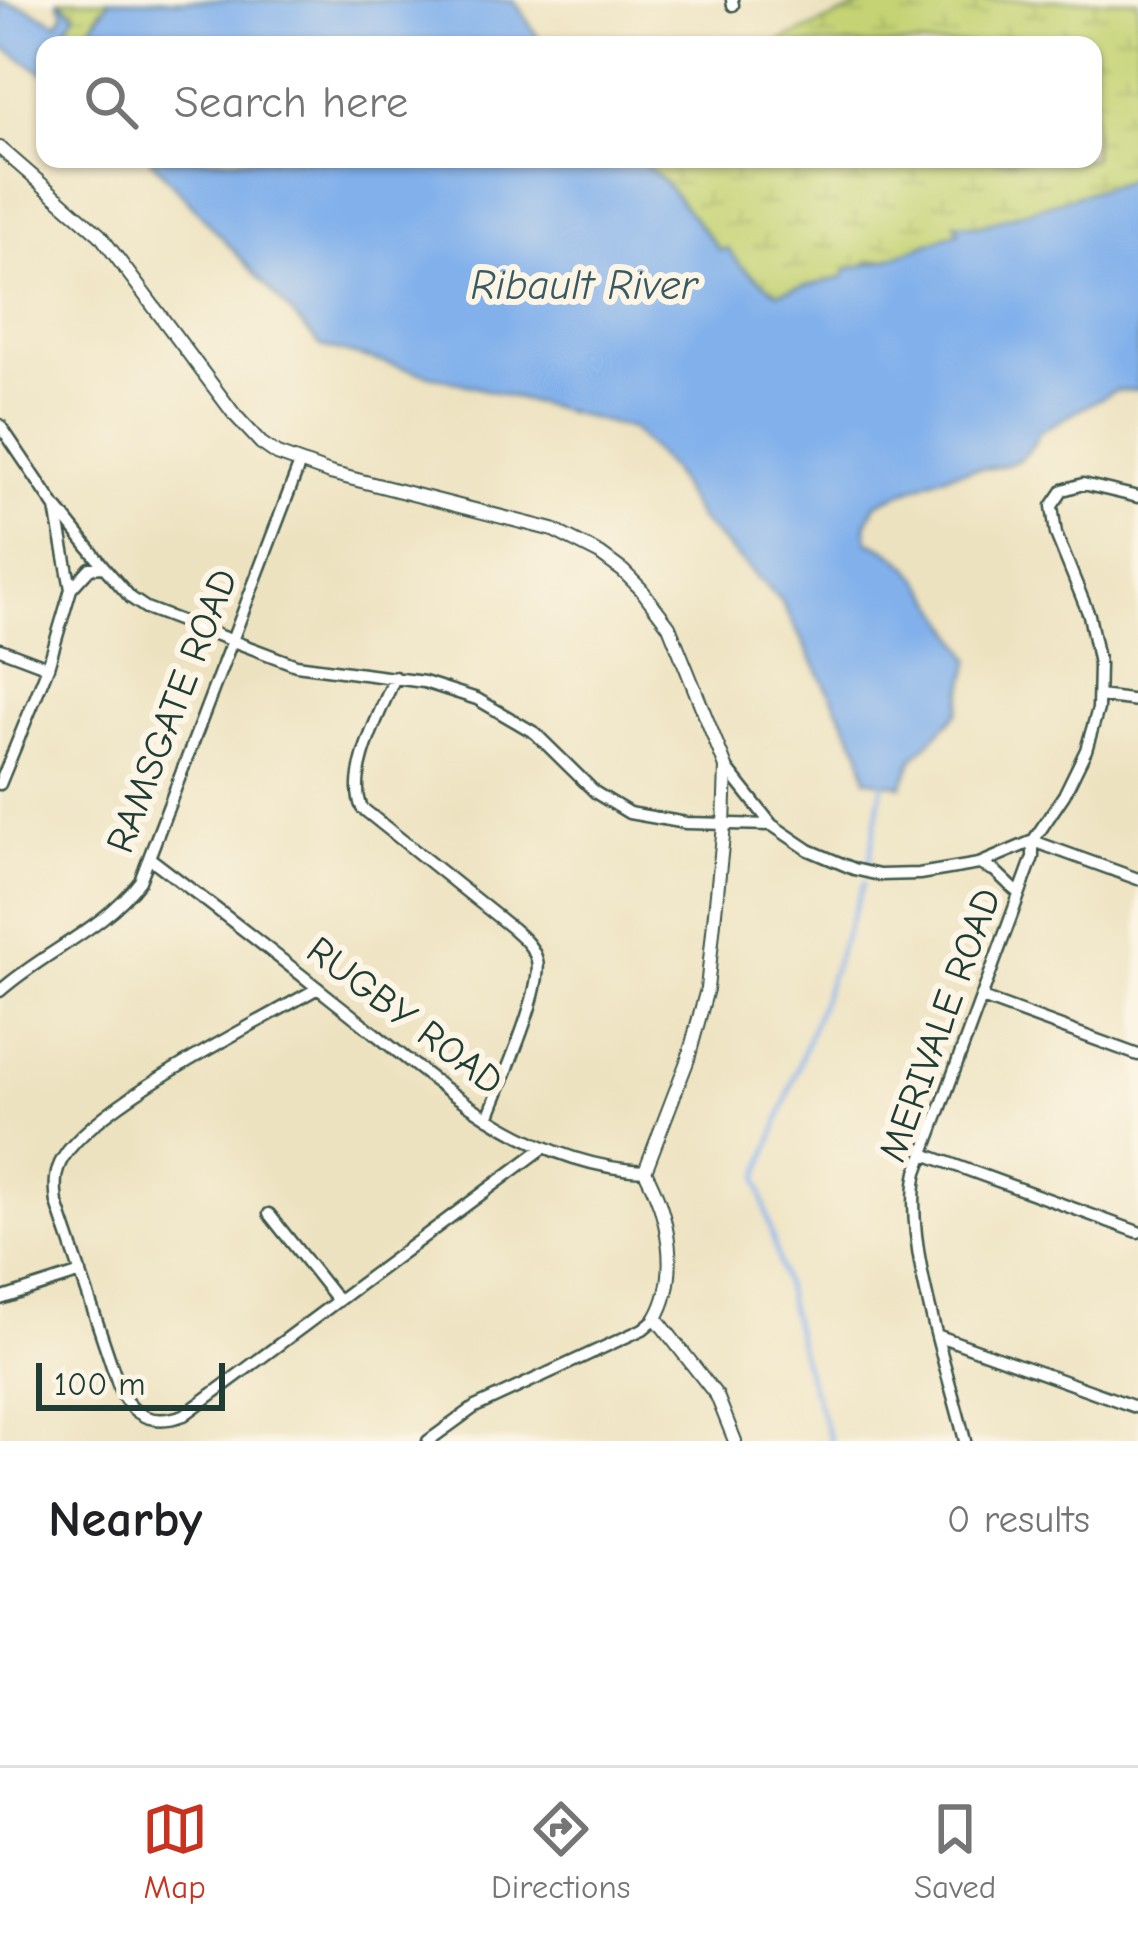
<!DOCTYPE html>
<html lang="en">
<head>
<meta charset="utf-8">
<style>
  body { margin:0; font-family:"Comic Neue",sans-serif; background:#f6f6f6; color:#202124 }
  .scale { position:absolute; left:36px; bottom:30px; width:189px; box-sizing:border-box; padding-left:12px; border:6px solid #1f3d34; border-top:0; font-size:33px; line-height:42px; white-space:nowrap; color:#1f3d34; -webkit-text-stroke:9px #fcf5e5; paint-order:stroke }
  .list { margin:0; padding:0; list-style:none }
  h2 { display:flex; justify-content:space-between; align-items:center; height:156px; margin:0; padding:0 48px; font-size:51px }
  h2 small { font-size:39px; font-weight:400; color:#757577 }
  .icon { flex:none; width:66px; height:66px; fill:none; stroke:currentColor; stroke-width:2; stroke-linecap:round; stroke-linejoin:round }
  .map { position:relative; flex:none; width:1138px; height:1441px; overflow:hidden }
  .search { position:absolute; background:#fff; box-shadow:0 3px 9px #0004; left:36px; right:36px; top:36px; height:132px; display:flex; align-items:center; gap:30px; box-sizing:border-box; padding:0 42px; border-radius:24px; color:#757577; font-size:45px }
  .sheet { height:324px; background:#fff }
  nav { display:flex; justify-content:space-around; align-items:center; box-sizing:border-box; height:168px; border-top:3px solid #e0e0e0; background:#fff; font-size:33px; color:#757577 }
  nav a { display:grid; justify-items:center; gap:6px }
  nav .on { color:#c8321e }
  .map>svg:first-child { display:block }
</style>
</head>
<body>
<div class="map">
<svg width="1138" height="1441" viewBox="0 0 1138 1441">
  <defs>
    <pattern id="wetland-marsh" width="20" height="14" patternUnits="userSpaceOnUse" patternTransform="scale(3)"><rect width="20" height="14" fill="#c5d375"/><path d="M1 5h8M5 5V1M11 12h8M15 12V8" fill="none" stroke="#a9b666"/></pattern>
  </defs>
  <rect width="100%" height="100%" fill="#fcf5e5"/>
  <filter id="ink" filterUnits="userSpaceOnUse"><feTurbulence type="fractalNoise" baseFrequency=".00833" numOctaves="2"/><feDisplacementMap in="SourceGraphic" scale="24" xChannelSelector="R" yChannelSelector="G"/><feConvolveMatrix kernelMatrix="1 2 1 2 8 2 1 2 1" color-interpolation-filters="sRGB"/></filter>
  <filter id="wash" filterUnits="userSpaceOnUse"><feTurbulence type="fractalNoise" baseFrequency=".004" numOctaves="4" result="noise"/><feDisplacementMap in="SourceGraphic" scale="48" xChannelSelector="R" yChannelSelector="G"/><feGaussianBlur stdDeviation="2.7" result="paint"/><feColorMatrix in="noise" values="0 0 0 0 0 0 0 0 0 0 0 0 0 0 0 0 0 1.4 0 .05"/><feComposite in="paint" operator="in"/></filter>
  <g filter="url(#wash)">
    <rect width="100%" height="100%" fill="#ede2c0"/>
    <path fill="url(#wetland-marsh)" stroke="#728854" stroke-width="3" d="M61 0H110L112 1 101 9 84 40 66 28 75 14Z
      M875 0H1138V177L978 226 956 224 960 231 886 260 870 261 842 278 777 293 742 267 727 249 721 251 664 182 639 159H1093V45H772Z"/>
    <path fill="#81b0eb" stroke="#507690" stroke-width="3" d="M57 0 75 14 66 29 83 40 110 0H514L543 45H45V74L0 45V1L27 8 57 23 64 14Z
      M150 159H639L664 182 720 251 727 248 742 267 777 293 842 278 847 269 886 260 959 232 955 223 978 226 1138 177V390L1114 391 1039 432C1022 478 986 463 949 474 925 482 900 494 876 504L866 525 868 541C918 557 944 617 971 659L958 712 912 760 902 786 866 779 861 752 781 601 699 519 670 469 632 429 321 346Z"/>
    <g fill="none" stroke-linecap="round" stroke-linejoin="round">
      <path stroke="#81b0eb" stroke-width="4.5" d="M869 863 883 782
        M831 1441 804 1364 758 1179 864 883"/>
    </g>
  </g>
  <g filter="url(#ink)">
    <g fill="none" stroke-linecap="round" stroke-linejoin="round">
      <g stroke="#3e5649" stroke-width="15">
        <path id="minor" d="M732 0 733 5
          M0 425 56 508 71 589 90 568 104 567 131 598 146 608 296 665 424 682 477 699 535 733 596 793 629 813 686 823 772 825 809 850 854 869 879 875 919 874 979 864 1033 841 1064 795 1086 750 1098 709 1099 664 1089 615 1056 534 1052 506 1063 490 1083 484 1138 497
          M58 509 104 567
          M0 649 48 667
          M395 677C381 712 346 774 362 808L513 929C523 938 533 946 537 960 544 989 500 1085 488 1118
          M1099 696 1138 701
          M726 767 772 825
          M0 784 48 667 71 589
          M151 859C213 906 274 953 334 1001 428 1074 520 1165 645 1171
          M979 864 995 871 1018 893
          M318 988C258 1023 96 1103 63 1158 54 1172 55 1187 57 1203L121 1393C136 1419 156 1425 184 1415L542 1149
          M0 991C45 951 104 929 140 881L300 463
          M982 998 1138 1055
          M924 1154 1138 1232
          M269 1214 338 1301
          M0 1299 81 1273
          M939 1336 1138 1408
          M428 1441 475 1407 643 1329 656 1318
          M965 1441C948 1370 902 1240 917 1172L1033 857V841L1138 879"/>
      </g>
      <g stroke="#3e5649" stroke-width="16">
        <path id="tertiary" d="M0 148 100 235 234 414 261 443 277 454 330 473 553 530 600 554 623 571 641 589 669 626 726 767 724 826 707 989 688 1059 645 1171C668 1214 681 1274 656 1318L717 1396 735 1441"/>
      </g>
      <use href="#minor" stroke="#fff" stroke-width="10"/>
      <use href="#tertiary" stroke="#fff" stroke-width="12"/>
    </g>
  </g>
  <g text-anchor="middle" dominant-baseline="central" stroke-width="12" stroke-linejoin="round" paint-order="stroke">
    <g font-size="39" fill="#1f3d34" stroke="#fcf5e5">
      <text transform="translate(172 711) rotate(-69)">RAMSGATE ROAD</text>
      <text transform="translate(405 1016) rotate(37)">RUGBY ROAD</text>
      <text transform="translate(940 1025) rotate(-70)">MERIVALE ROAD</text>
    </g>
    <g font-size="42" font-style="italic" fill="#385a62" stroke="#fcf5e5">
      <text x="584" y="285">Ribault River</text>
    </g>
  </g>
</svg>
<div class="scale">100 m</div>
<div class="search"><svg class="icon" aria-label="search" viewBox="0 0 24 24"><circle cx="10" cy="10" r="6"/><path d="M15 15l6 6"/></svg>Search here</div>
</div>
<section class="sheet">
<h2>Nearby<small>0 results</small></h2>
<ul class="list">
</ul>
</section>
<nav>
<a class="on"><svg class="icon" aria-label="map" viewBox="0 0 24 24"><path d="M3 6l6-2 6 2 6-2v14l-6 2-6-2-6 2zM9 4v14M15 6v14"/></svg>Map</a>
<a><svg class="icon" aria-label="directions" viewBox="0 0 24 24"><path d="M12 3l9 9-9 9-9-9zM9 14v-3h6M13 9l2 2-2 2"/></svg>Directions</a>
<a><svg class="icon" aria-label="saved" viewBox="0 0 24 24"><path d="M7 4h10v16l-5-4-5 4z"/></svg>Saved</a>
</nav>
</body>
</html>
